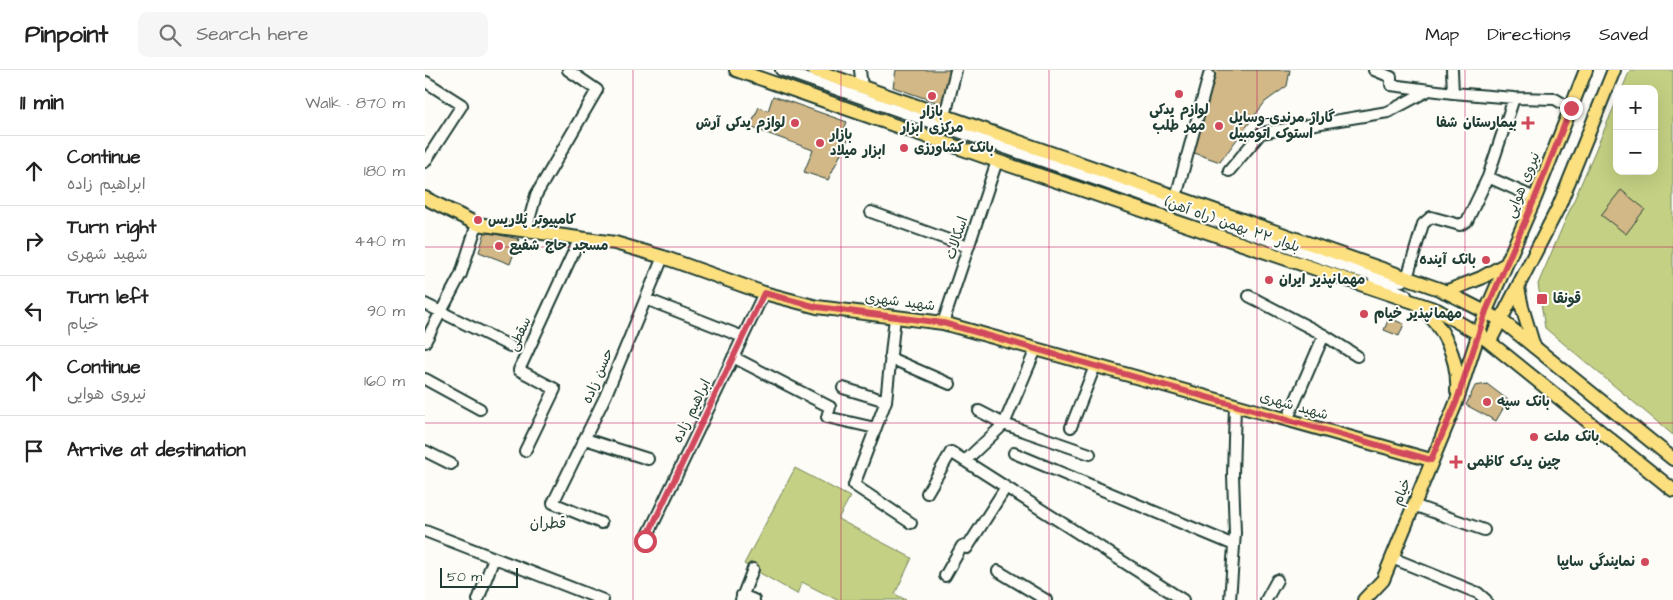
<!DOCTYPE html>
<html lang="en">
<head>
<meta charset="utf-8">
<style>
  body { margin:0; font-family:"Architects Daughter","Playpen Sans Arabic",sans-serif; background:#f6f6f6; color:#222 }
  .controls { position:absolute; right:15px; top:15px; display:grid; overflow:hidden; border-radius:10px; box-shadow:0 5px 20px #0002 }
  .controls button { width:45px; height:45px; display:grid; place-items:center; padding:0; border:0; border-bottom:1px solid #e0e0e0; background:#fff; color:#222; font:25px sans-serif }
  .scale { position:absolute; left:15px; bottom:12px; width:78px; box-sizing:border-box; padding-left:5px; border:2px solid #1f3d34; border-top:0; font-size:14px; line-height:18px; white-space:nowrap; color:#1f3d34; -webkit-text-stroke:4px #fdfcf7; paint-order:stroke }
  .stop { position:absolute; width:15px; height:15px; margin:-11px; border:4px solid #d1495b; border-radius:50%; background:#fff }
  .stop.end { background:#d1495b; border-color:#fff; box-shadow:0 1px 5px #0008 }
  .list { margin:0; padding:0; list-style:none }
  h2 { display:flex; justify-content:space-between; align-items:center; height:65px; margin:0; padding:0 20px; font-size:21px }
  h2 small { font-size:16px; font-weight:400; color:#767676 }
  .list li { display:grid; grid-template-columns:32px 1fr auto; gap:15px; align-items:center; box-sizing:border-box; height:70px; padding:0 20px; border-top:1px solid #e0e0e0 }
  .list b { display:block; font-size:19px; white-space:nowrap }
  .list p { margin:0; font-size:16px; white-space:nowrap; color:#767676 }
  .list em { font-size:16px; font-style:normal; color:#767676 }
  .icon { flex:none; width:28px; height:28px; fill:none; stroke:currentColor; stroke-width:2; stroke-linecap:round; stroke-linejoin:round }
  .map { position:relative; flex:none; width:1248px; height:530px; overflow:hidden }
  header { display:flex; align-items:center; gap:30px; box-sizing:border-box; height:70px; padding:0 25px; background:#fff; border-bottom:1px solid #e0e0e0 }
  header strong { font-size:24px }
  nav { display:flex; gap:28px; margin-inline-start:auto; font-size:18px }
  .search { width:350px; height:45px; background:#f6f6f6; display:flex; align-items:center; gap:12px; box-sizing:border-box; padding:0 18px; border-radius:10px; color:#767676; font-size:19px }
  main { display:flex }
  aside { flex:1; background:#fff }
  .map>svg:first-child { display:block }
</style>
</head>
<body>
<header>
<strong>Pinpoint</strong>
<div class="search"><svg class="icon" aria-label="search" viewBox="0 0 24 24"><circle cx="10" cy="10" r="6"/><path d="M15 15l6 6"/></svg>Search here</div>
<nav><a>Map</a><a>Directions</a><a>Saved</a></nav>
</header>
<main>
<aside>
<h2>11 min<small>Walk · 870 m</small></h2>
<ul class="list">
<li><svg class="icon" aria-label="ahead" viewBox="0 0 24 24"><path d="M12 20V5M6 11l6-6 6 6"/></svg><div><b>Continue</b><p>ابراهیم زاده</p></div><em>180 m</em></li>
<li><svg class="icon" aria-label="right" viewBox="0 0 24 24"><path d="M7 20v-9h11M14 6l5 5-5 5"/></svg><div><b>Turn right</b><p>شهید شهری</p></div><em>440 m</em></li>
<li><svg class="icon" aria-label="left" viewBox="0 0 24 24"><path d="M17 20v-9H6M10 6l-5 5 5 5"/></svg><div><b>Turn left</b><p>خیام</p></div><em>90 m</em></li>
<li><svg class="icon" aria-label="ahead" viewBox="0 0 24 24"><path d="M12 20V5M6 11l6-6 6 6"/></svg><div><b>Continue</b><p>نیروی هوایی</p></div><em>160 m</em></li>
<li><svg class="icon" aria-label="arrive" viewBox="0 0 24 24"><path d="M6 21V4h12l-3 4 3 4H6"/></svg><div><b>Arrive at destination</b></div></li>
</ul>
</aside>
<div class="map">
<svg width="1248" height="530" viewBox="0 0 1248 530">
  <rect width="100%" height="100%" fill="#fdfcf7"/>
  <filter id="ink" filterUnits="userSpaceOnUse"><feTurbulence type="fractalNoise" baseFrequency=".02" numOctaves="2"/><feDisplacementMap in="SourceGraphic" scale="10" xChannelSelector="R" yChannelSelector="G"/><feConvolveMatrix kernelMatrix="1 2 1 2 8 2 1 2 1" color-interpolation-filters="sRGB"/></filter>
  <g filter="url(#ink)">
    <path fill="#c4d083" stroke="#72865c" d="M1205 0H1248V365L1120 258 1113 214 1192 30V101H1229V19H1197Z
      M370 398 425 427 413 449 487 488 470 524 481 530H412L377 512 372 524 319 494Z"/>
    <path fill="#d2b787" stroke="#1f3d34" d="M471 0H527L519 35 468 17Z
      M780 0H865L862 16 840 32 795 92 761 80Z
      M348 26 422 52 418 62 425 65 403 110 379 102 388 80 325 57 334 37 343 41Z
      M1196 120 1220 139 1201 164 1176 145Z
      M60 162 94 169 85 194 54 182Z
      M964 248 979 254 974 266 959 260Z
      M1062 314 1083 330 1071 351 1041 335 1050 316Z"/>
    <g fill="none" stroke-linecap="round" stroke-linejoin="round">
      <g stroke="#1f3d34" stroke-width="14">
        <path id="minor" d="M356 0 933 201 977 211
          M435 0 437 17
          M949 0 966 7V15L1028 23 1089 28 1130 29 1145 38
          M1027 0 1028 23
          M520 46 531 0
          M0 92 37 35 1 12
          M804 101 836 63 963 42 1004 20
          M1063 107 1110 128
          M751 127 784 5
          M446 142 543 177
          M101 161 111 125 172 20 143 0
          M982 208 998 154 1006 147 1035 155 1042 151 1063 107 1089 28
          M949 209 981 225
          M824 226 899 265 932 286
          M221 229 318 267
          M0 234 85 276
          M470 247 461 331 429 415 486 453
          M518 253 572 91
          M0 272 36 204 52 154
          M611 279 579 354 665 384
          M308 287 405 337 402 347 450 358
          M465 288 525 314
          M0 309 55 339
          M418 318 461 331
          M862 350 899 265
          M646 357 670 296
          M160 369 223 389
          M0 381 26 394
          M100 381 130 319 94 300 155 168
          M589 383 809 475
          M540 391 758 530
          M502 423 526 382 540 391 579 354 554 341
          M988 435 1059 460
          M176 453 128 433 180 327 238 187
          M0 461 178 530
          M220 471 339 223
          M967 488 1053 523 1061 530
          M573 501 621 530
          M520 506 537 476 542 478 581 417
          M317 525 329 530
          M53 530 69 488
          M316 530 328 499
          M805 530 810 463 808 405 810 335
          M841 530 852 510"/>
      </g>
      <g stroke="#1f3d34" stroke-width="16">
        <path id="major" d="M311 0 572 91 1012 240 1057 266 1248 420
          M389 0 1017 220 1076 250 1248 389
          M0 128 52 154 190 173 238 187 339 223 392 237 518 253 1006 390
          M1093 218 1097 237 1109 277
          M1020 222 1056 208 1081 194
          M993 235C1018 254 1034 289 1032 321
          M1065 271 1134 136 1189 0
          M939 530 958 510 1031 333 1061 241 1110 128 1161 0"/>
      </g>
      <use href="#minor" stroke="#fdfcf7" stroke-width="10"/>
      <use href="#major" stroke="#fce080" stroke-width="12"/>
    </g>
  </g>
  <g fill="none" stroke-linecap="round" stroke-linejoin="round" filter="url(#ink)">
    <path stroke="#d1495b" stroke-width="6" d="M220 471 339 223 392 237 518 253 1006 390 1031 333 1061 241 1110 128 1146 38"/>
  </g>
  <path fill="none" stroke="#c2185b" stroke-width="1" stroke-opacity="0.55" d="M208 0V530M416 0V530M624 0V530M832 0V530M1040 0V530M0 177H1248M0 353H1248"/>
  <g fill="#d1495b" stroke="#fdfcf7" stroke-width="2">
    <circle cx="754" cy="24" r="5"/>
    <circle cx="507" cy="26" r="5"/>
    <circle cx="370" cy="53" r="5"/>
    <path d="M1100.5 45.5h5v5h5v5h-5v5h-5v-5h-5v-5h5z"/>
    <circle cx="794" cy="56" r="5"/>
    <circle cx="395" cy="73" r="5"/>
    <circle cx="479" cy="78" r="5"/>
    <circle cx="53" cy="150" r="5"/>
    <circle cx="74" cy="176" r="5"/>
    <circle cx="1061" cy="190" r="5"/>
    <circle cx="844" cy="210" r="5"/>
    <rect x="1111" y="223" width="12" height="12" rx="2.5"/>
    <circle cx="939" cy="244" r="5"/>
    <circle cx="1062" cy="332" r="5"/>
    <circle cx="1109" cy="367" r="5"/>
    <path d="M1028.5 384.5h5v5h5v5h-5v5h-5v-5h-5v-5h5z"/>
    <circle cx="1220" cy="492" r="5"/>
  </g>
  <g text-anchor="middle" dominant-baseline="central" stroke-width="4" stroke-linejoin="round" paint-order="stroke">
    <g font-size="14" font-weight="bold" fill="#1f3d34" stroke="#fdfcf7" text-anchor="start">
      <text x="754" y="40" text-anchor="middle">لوازم یدکی<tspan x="754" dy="16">مهر طلب</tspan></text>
      <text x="507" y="42" text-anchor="middle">بازار<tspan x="507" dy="16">مرکزی ابزار</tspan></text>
      <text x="804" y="48">گاراژ مرندی-وسایل<tspan x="804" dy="16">استوک اتومبیل</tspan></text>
      <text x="360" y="53" text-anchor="end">لوازم یدکی آرش</text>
      <text x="1092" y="53" text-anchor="end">بیمارستان شفا</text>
      <text x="405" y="65">بازار<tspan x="405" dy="16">ابزار میلاد</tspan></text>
      <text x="489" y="78">بانک کشاورزی</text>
      <text x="63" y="150">کامپیوتر پُلاریس</text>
      <text x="84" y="176">مسجد حاج شفیع</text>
      <text x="1051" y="190" text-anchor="end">بانک آینده</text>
      <text x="854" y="210">مهمانپذیر ایران</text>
      <text x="1128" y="229">قونقا</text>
      <text x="949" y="244">مهمانپذیر خیام</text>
      <text x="1072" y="332">بانک سپه</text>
      <text x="1119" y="367">بانک ملت</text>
      <text x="1042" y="392">چین یدک کاظمی</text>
      <text x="1210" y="492" text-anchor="end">نمایندگی سایپا</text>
    </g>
    <g font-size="14" fill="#1f3d34" stroke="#fdfcf7">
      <text transform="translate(1098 115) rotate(-68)">نیروی هوایی</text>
      <text transform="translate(807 155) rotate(19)">بلوار ۲۲ بهمن (راه آهن)</text>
      <text transform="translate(532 168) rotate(-72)">اسکالات</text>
      <text transform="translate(475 232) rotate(7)">شهید شهری</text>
      <text transform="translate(95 264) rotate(-65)">سقطی</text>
      <text transform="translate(173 306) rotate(-67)">حسن زاده</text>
      <text transform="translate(869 336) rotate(16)">شهید شهری</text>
      <text transform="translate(267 341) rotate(-64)">ابراهیم زاده</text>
      <text transform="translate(977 422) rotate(-68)">خیام</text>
    </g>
    <g font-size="15" fill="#1f3d34" stroke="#fdfcf7">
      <text x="123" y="453">قطران</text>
    </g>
  </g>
</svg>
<div class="controls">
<button>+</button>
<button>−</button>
</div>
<div class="scale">50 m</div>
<div class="stop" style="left:220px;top:471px"></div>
<div class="stop end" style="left:1146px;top:38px"></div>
</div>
</main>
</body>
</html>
